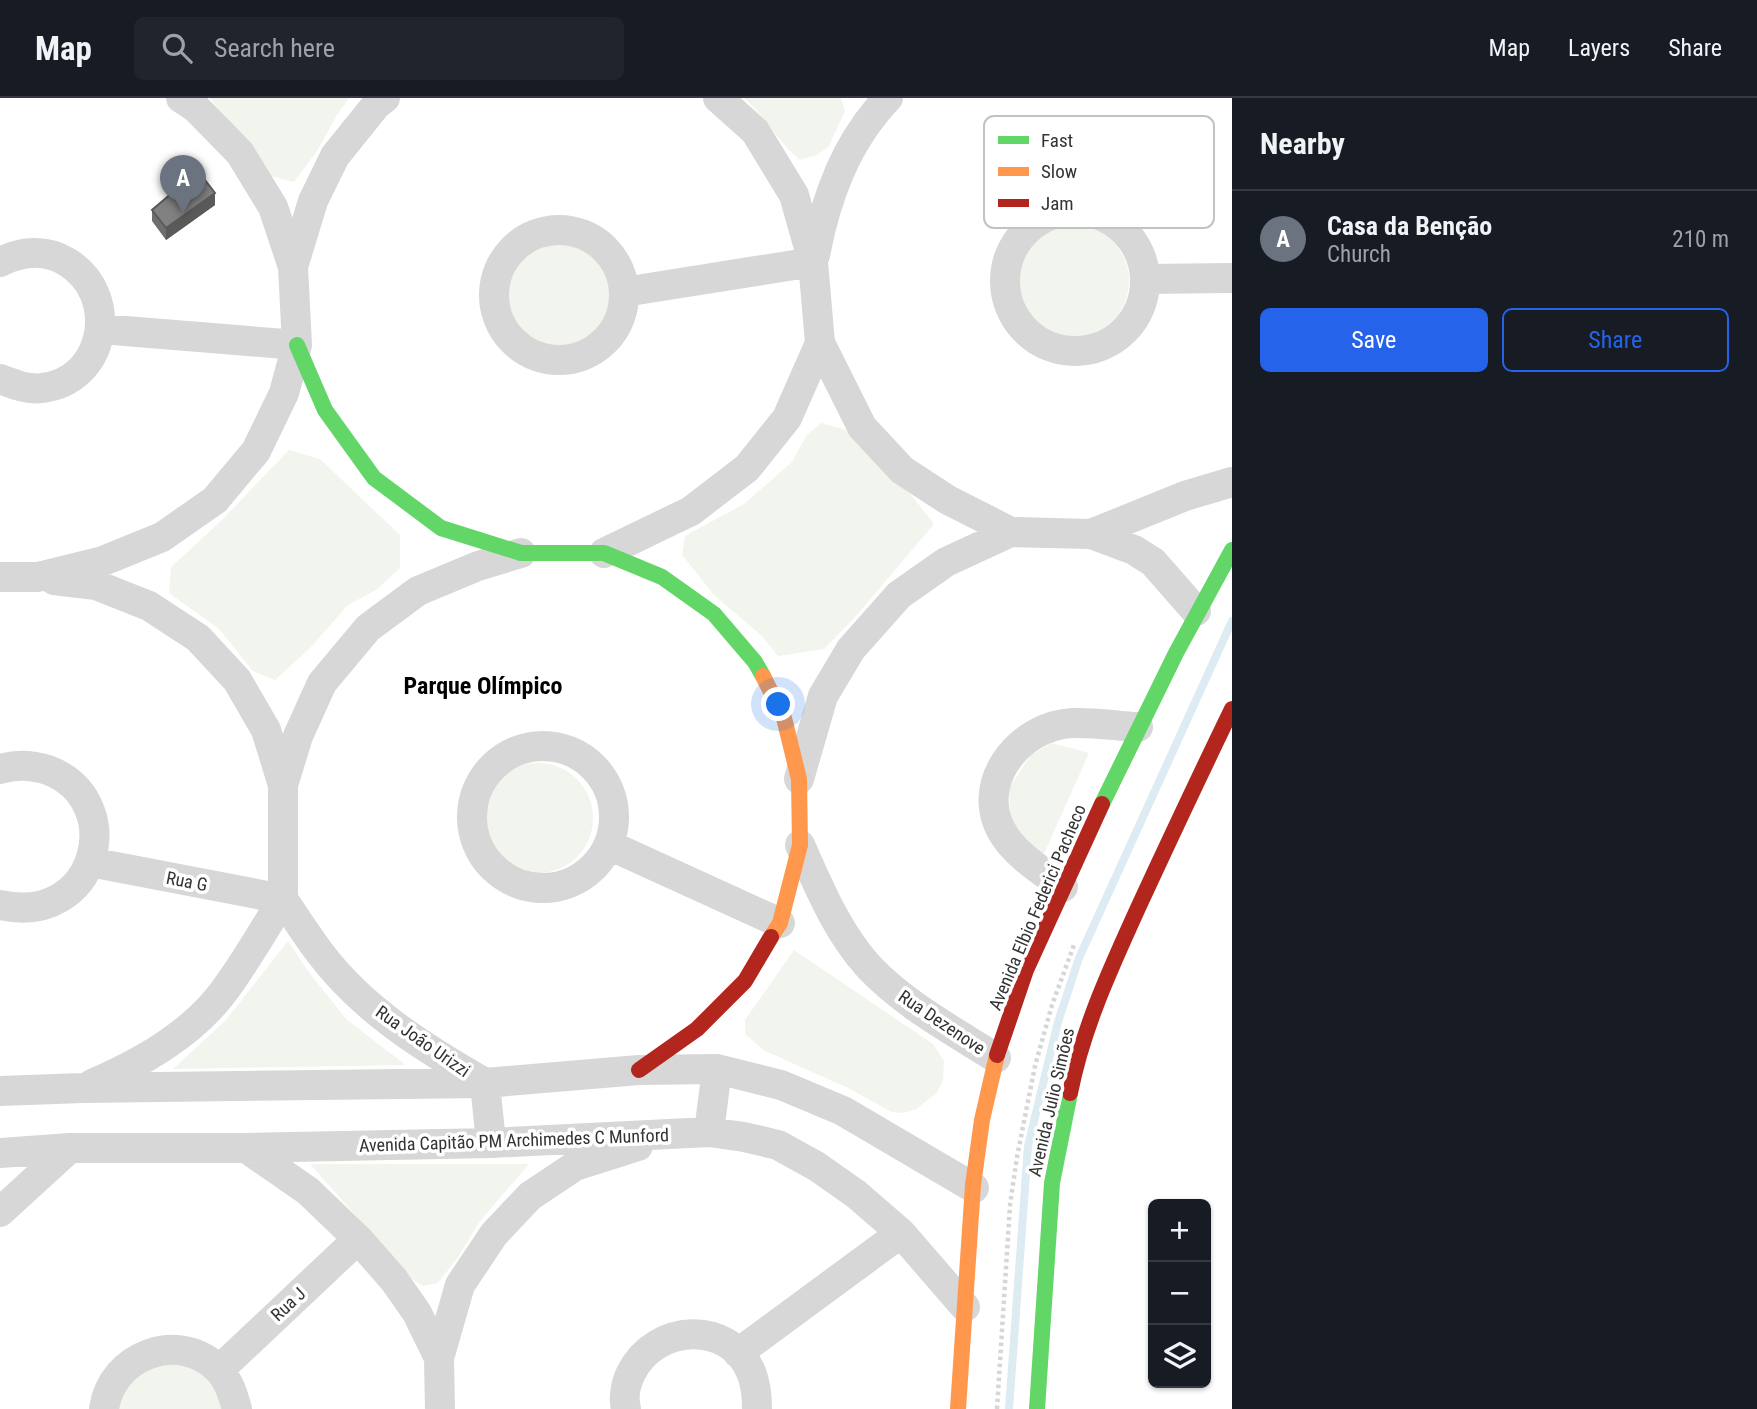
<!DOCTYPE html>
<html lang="en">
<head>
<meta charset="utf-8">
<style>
  body { margin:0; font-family:"Roboto Condensed",sans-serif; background:#20242c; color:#f1f3f6 }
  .controls { position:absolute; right:21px; bottom:21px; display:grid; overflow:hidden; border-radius:10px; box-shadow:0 2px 5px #0004 }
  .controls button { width:63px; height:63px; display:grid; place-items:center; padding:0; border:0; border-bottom:2px solid #363941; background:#171b24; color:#f1f3f6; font:35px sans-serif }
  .you { position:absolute; left:779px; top:607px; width:24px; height:24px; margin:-18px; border:5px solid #fff; border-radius:50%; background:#1a73e8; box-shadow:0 0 0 10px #1a73e833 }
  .badge { display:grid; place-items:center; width:46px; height:46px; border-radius:50%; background:#2563eb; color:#fff; font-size:23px; font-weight:700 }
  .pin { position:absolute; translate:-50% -58px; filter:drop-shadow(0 2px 4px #0008) }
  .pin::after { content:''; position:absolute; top:37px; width:24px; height:21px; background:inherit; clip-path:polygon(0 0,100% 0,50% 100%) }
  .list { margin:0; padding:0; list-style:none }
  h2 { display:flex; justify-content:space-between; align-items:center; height:91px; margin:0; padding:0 28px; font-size:30px }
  h2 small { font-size:23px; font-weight:400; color:#9ea1a6 }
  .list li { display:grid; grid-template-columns:46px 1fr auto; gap:21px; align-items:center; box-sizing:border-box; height:98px; padding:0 28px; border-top:2px solid #363941 }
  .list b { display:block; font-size:26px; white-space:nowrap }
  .list p { margin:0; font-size:23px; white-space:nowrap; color:#9ea1a6 }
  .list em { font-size:23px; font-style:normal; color:#9ea1a6 }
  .actions { display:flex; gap:14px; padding:21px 28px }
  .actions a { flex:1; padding:16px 0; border:2px solid #2563eb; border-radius:10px; text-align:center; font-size:24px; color:#2563eb }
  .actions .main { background:#2563eb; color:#fff }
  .icon { flex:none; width:38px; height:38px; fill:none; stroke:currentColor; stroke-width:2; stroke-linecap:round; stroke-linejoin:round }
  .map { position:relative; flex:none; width:1232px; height:1311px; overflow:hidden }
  header { display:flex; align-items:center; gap:42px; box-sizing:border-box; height:98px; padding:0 35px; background:#171b24; border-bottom:2px solid #363941 }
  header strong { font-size:33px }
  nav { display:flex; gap:38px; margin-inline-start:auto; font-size:24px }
  .search { width:490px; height:63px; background:#20242c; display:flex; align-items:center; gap:18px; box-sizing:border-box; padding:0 24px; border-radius:10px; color:#9ea1a6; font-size:26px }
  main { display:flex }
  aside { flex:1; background:#171b24 }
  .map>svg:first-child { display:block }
</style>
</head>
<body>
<header>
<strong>Map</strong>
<div class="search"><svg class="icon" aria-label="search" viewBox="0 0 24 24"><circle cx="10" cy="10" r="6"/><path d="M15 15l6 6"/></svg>Search here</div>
<nav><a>Map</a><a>Layers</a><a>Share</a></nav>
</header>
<main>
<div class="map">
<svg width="1232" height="1311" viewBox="0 0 1232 1311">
  <rect width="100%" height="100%" fill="#fff"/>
  <path fill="#f1f5ed" d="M210 0H349L337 17 317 53 294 84 266 77Z
    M744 0H841L845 13 829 48 817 57 800 62C778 44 766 19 744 0Z
    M1017 183a56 56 0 1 1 112 0a56 56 0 1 1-112 0Z
    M505 198a53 53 0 1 1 106 0a53 53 0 1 1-106 0Z
    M821 325 846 332 909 394 934 426 856 518 824 551 778 558 762 538 715 498 682 457 685 438 744 406 792 364 806 338Z
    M289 352 320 361 400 437V470L376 492 348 507 310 550 275 582 253 573 219 531 169 495 171 469 220 424Z
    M1052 645 1089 655 1044 756 1016 739 1010 721 1009 690 1031 657Z
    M483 720a55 55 0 1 1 110 0a55 55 0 1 1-110 0Z
    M288 843 308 873 347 922 406 967 173 971 226 922Z
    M794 852 933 946 944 963 943 982 937 995 916 1011 903 1015 892 1014 848 990 765 953 745 936V922Z
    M310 1066H529L480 1123 458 1159 438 1185 423 1188 412 1181Z
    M181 1262 212 1281 223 1311H118V1303L134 1274Z"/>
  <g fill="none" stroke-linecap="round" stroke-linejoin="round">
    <path stroke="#ddebf3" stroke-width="8" d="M1009 1311 1028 1048 1058 924 1079 860 1232 523"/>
    <path stroke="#d6d6d6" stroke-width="4.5" stroke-dasharray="3.5 3.5" stroke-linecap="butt" d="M997 1311 1010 1107 1017 1059 1035 968 1052 907 1074 847"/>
    <path stroke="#d7d7d7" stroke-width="30" d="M1005 183a70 70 0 1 1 140 0a70 70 0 1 1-140 0Z
      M494 197a65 65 0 1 1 130 0a65 65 0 1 1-130 0Z
      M815 157C826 99 846 44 888 0
      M0 164C22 153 46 151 67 164 121 197 106 283 42 290 27 292 14 286 0 281
      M293 169 313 103 335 58 376 7 385 0
      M1145 181 1232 180
      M624 194 813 164
      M101 231 297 247
      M820 245 862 329 902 372 948 402 1011 434 1091 436 1185 398 1232 384
      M1091 436 1134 452 1153 464 1196 513
      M604 455 691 413 747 370 787 320 820 245 813 164 794 97 755 33 718 0
      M0 479H38L103 463 162 439 215 402 256 353 284 295 297 247 293 169 273 109 240 55 196 10 181 0
      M54 482 96 487 149 508 198 540 237 582 266 632 283 687V801
      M472 719a71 71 0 1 1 142 0a71 71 0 1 1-142 0Z
      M0 671C16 666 32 667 48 672 129 703 98 829 0 807
      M799 681 823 598 851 551 899 497 946 464 1011 434
      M283 687 298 638 322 585 368 530 418 493 478 468 521 455
      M609 747 780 825
      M800 747C819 789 837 834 869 869 905 907 952 932 996 960
      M90 764 283 801
      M1063 789C1044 774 1020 760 1006 740 970 689 1018 627 1073 625 1094 624 1117 628 1138 629
      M283 801C295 819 307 838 320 855 363 912 424 950 485 985L491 1045
      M92 986C139 966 189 938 221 897 244 867 263 833 283 801
      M0 993 83 990 485 985 639 972 717 971 781 987 843 1013 974 1090
      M709 1034 717 971
      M246 1050 308 1093 358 1141 394 1182 417 1215 439 1260
      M0 1055 70 1050H246L491 1045 709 1034 744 1039 778 1047 816 1068 856 1096 901 1135 965 1209
      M0 1114 70 1050
      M738 1255 901 1135
      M219 1272 358 1141
      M104 1311C111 1257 180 1231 219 1272 229 1283 233 1297 237 1311
      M440 1311 439 1260 460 1187 494 1136 530 1098 575 1068 638 1048
      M626 1311C623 1299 626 1285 631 1275 655 1226 729 1221 751 1274 756 1286 757 1298 757 1311"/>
    <path stroke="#63d668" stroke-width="16" d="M297 247 325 312 374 380 441 430 521 455H604L662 479 714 516 755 564 763 578
      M1102 706 1176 555 1232 452
      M1037 1311 1052 1085 1070 995"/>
    <path stroke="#ff974d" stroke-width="16" d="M763 578 784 620 799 681 800 747 780 825 771 839
      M958 1311 973 1087 982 1022 997 957"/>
    <path stroke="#b3261e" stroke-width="16" d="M997 957 1026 872 1102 706
      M639 972 697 931 745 883 771 839
      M1070 995C1083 929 1111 870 1138 810 1169 743 1200 677 1232 611"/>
  </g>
  <path fill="#6f6f6f" d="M215 107 166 142 152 123V112Z"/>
  <path fill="#5a5a5a" d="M215 95V107L166 142V130Z"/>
  <path fill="#818181" stroke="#5a5a5a" stroke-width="2" d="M198 73 215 95 166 130 152 112Z"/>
  <g text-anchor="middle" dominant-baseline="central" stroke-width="7" stroke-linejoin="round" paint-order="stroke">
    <g font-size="18" fill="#333" stroke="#fff">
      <text transform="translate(187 783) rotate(11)">Rua G</text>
      <text transform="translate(1037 809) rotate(-67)">Avenida Elbio Federici Pacheco</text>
      <text transform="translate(942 924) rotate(34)">Rua Dezenove</text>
      <text transform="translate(423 943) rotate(35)">Rua João Urizzi</text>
      <text transform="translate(1051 1004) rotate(-77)">Avenida Julio Simões</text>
      <text transform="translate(514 1042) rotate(-2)">Avenida Capitão PM Archimedes C Munford</text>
      <text transform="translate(288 1206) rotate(-43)">Rua J</text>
    </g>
    <g font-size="24" font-weight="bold" fill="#000" stroke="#fff">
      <text x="483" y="588">Parque Olímpico</text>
    </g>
  </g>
  <rect x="984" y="18" width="230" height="112" rx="10" fill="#fff" stroke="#c2c2c2" stroke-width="2"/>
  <rect x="998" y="38" width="31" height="8" fill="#63d668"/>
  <rect x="998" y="69" width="31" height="9" fill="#ff974d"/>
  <rect x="998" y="101" width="31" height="8" fill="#b3261e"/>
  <g font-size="19" fill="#333">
    <text x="1041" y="49">Fast</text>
    <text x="1041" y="80">Slow</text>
    <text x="1041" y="112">Jam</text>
  </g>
</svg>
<div class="controls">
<button>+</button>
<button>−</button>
<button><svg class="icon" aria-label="layers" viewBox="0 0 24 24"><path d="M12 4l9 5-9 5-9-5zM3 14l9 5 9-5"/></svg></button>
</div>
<div class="you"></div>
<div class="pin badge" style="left:183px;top:115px;background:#6b7280">A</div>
</div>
<aside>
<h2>Nearby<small></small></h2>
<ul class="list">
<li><span class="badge" style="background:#6b7280">A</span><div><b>Casa da Benção</b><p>Church</p></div><em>210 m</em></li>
</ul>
<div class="actions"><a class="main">Save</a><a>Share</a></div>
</aside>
</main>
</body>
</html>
